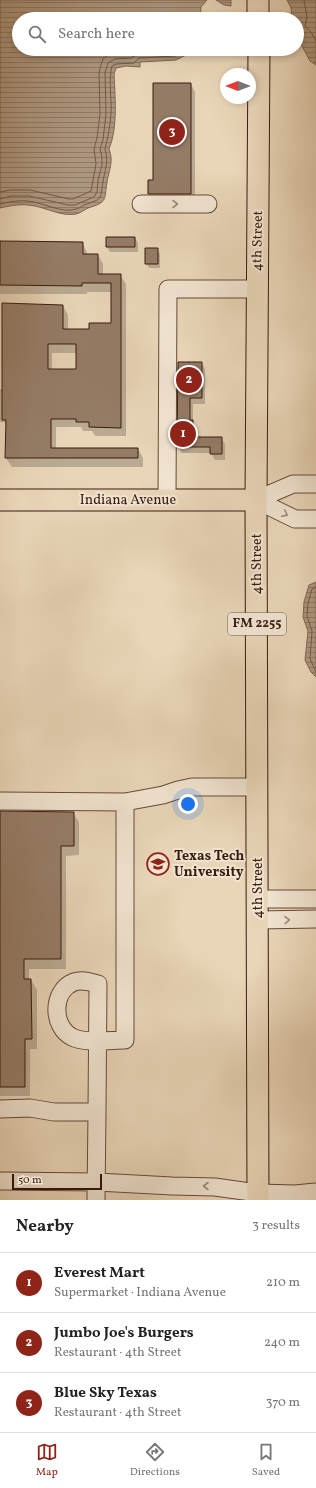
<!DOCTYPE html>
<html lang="en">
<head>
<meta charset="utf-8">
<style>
  body { margin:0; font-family:Vollkorn,serif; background:#f2f2f2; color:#222 }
  .compass { position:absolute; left:220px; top:68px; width:36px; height:36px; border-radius:50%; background:#fff; box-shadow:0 2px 6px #0003; rotate:270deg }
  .scale { position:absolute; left:12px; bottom:10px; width:90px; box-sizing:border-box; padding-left:4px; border:2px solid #391b0e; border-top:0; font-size:11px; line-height:14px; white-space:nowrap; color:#391b0e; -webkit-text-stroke:3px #f1e4d1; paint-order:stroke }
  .you { position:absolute; left:188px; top:804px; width:14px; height:14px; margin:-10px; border:3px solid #fff; border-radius:50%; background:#1a73e8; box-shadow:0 0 0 6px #1a73e833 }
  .badge { display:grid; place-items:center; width:26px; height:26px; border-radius:50%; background:#8f2418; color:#fff; font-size:13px; font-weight:700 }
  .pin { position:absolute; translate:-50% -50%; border:2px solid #fff; box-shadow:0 1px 4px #0006 }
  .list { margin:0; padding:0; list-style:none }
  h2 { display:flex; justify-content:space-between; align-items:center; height:52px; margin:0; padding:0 16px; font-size:17px }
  h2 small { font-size:13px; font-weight:400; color:#767676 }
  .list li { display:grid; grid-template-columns:26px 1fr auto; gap:12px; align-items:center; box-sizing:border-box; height:60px; padding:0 16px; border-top:1px solid #e0e0e0 }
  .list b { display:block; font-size:15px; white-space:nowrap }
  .list p { margin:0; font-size:13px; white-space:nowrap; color:#767676 }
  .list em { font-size:13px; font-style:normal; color:#767676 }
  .icon { flex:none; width:22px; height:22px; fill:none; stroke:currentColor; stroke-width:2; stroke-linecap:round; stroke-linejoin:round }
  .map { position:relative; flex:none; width:316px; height:1200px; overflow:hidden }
  .search { position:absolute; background:#fff; box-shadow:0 2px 6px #0003; left:12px; right:12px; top:12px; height:44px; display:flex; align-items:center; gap:10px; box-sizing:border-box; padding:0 14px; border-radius:22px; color:#767676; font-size:15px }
  .sheet { height:232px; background:#fff }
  nav { display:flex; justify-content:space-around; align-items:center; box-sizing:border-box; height:56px; border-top:1px solid #e0e0e0; background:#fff; font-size:11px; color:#767676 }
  nav a { display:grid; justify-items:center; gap:2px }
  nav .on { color:#8f2418 }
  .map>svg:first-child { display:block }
</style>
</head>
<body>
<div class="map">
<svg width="316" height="1200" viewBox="0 0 316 1200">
  <defs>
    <pattern id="water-rules" width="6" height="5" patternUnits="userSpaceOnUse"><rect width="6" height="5" fill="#ad967e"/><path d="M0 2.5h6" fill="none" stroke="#8e7a66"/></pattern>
  </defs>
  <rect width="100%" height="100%" fill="#e9d5b8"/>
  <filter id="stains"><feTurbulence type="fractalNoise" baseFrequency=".005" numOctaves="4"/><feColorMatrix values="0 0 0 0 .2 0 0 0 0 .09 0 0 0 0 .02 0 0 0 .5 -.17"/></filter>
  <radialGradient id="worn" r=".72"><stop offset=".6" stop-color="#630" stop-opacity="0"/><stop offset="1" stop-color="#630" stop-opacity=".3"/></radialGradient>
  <path fill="url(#water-rules)" stroke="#7f6551" d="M0 0H207L201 7 200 19H19V49H196V50L176 60 140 62V67L126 66 116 68 114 74C115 96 118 128 109 149 114 161 109 170 107 182 104 200 108 202 88 208 84 210 80 213 76 214 60 217 44 206 28 205 19 204 9 206 0 208Z
    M216 0H231V6L224 5Z
    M287 0H316V65L310 61 297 37V19H292L291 8Z
    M316 582V677L311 672 305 660 308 631 303 617 304 602 309 585Z"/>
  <path fill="#0003" fill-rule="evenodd" d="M191 84 195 92V201H154L149 194Z
    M135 238 138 243V252H110L107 247Z
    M0 242 82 243 87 252V255H98L103 264V275H120L126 284V436H95L92 431H83L81 427H56V449H138L143 458V467H12L6 458 7 427 4 422H0V389H3L63 306 68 315V330H90L112 324V292H87V294H0ZM52 353H78V370H52Z
    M157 249 160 254V268H149L146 263Z
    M179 363H202L205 369V404H193V423L196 427V438H221L225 444V460H215L211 453H182L178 447Z
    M0 811 73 813 79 822V855L66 856V969H29V980H31L37 990V1049H30V1096H0Z"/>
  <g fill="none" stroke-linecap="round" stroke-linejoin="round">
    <path stroke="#735846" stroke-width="1" d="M304 0 307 17 305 26 311 32 316 41
      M0 192 11 190H30L69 199H73L91 191 96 164 94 149 97 138 100 114 99 73 101 65 103 59 109 54 129 51 132 49
      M0 199 11 196H29L68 205H75L94 197 97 192 98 180 102 165V157L100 149 103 140 106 114 105 73 108 63 115 59 131 58 139 53 173 51 180 49
      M0 204C9 202 18 200 28 201 42 202 62 214 76 209 79 209 82 206 84 205 103 198 100 201 103 182 105 167 109 165 105 149 108 138 110 126 111 114 112 98 108 81 112 66L116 64 134 63 139 58 175 56 191 49
      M316 587 312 589 308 603 307 616 312 631 310 659 316 672"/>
  </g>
  <path fill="#957c66" stroke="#391b0e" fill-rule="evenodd" d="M153 83H191V194H148V180H153Z
    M106 237H135V247H106Z
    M0 241 83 242V254H98V274H121V428L89 427V422H76V419H51V448H138V458H5L6 420H2V303L63 305V329H89V323H111V283H82V286L0 285ZM48 344H76V369H48Z
    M145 248H158V264H145Z
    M178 362H202V398H190V420H193V437H222V454H210V447H177Z
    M0 811 74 812V846H61V959H24V979H31L32 1039H25V1087H0Z"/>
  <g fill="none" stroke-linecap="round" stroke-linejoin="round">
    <g stroke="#654a38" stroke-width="19">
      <path id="minor" d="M141 204H208
        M167 500 168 289H257
        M256 500 295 519H316
        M256 500 293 484H316
        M0 801 125 802 163 795 178 790 192 787H257
        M258 899H316
        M258 920 316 919
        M0 1109 30 1108 54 1112H97L96 1200
        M97 1112 98 984C90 982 82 979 74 982 51 991 52 1027 72 1037 85 1044 111 1040 125 1040V802
        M0 1181 97 1182 172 1186 215 1187 258 1193 295 1194 316 1192"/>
    </g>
    <g stroke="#391b0e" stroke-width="23">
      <path id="major" d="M258 0V19
        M0 500H256
        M258 1200 256 500 259 49"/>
    </g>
    <use href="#minor" stroke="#f1e4d1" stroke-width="17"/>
    <use href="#major" stroke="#e9d5b8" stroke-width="21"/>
  </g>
  <defs><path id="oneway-chevron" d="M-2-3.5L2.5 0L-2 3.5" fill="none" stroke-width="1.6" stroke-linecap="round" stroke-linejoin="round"/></defs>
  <g stroke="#9e8a79">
    <use href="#oneway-chevron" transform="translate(175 204)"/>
    <use href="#oneway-chevron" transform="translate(285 514) rotate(26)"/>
    <use href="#oneway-chevron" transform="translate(287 920) rotate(-1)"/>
    <use href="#oneway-chevron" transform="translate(206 1186) rotate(-180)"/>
  </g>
  <defs>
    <g id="university-ring" transform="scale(1.15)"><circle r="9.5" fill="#f1e4d1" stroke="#8f2418" stroke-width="1.5"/><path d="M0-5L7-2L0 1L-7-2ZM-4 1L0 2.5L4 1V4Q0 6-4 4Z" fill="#8f2418"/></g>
  </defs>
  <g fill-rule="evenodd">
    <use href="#university-ring" x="158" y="864"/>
  </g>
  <g text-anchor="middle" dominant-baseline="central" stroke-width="4" stroke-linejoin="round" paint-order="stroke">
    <rect fill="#f1e4d1" stroke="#705748" stroke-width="1" x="228" y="613" width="58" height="22" rx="3"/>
    <g font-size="13" font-weight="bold" fill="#391b0e">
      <text x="257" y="624">FM 2255</text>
    </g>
    <g font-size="14" fill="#391b0e" stroke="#f1e4d1">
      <text transform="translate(258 241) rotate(-89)">4th Street</text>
      <text x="128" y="500">Indiana Avenue</text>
      <text transform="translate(257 564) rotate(-90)">4th Street</text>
      <text transform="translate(258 888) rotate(-90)">4th Street</text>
    </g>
    <g font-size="14" font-weight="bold" fill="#391b0e" stroke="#f1e4d1" text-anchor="start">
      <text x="174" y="856">Texas Tech<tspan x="174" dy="16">University</tspan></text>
    </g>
  </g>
  <rect width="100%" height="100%" filter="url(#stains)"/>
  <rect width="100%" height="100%" fill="url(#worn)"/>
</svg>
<svg class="compass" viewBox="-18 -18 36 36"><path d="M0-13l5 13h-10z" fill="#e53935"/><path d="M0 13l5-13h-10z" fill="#767676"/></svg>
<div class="scale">50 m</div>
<div class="you"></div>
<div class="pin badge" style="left:183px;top:434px">1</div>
<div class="pin badge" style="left:189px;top:380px">2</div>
<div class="pin badge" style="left:172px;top:132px">3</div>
<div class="search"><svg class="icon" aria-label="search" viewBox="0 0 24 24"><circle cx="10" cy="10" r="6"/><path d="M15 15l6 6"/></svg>Search here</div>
</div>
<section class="sheet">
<h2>Nearby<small>3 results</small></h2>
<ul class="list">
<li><span class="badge">1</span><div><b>Everest Mart</b><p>Supermarket · Indiana Avenue</p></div><em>210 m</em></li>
<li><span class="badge">2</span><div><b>Jumbo Joe's Burgers</b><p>Restaurant · 4th Street</p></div><em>240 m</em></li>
<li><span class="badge">3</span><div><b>Blue Sky Texas</b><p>Restaurant · 4th Street</p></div><em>370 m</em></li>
</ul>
</section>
<nav>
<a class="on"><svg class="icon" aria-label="map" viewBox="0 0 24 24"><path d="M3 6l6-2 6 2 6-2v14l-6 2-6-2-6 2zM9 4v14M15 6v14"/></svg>Map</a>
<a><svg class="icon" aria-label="directions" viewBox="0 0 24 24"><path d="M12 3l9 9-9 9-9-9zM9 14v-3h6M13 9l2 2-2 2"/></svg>Directions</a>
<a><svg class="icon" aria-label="saved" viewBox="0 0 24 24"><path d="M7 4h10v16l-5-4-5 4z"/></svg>Saved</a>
</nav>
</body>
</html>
